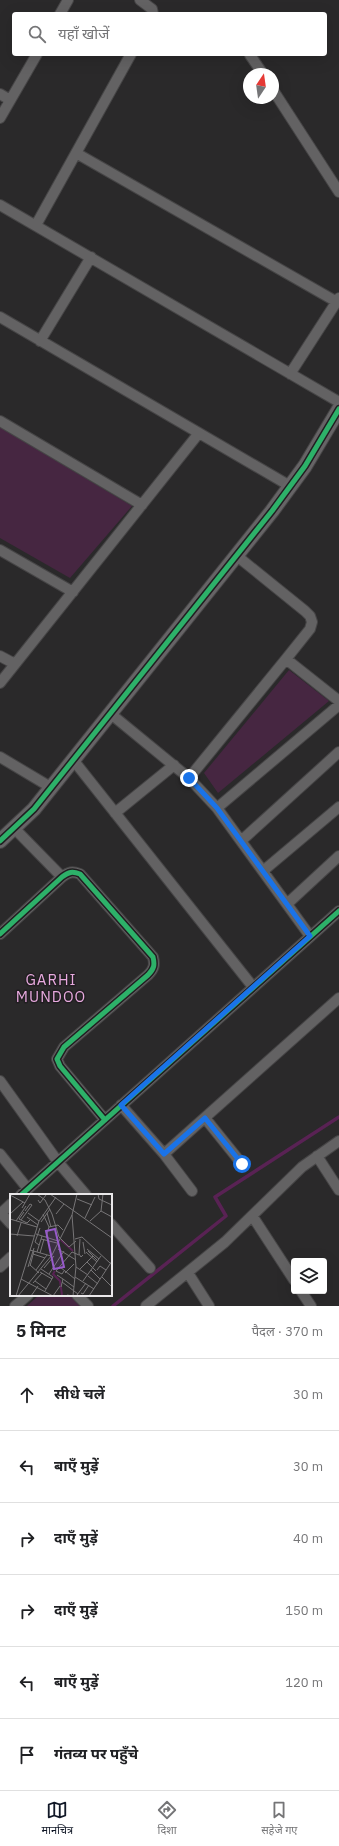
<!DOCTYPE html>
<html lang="hi">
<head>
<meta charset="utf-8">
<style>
  body { margin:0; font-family:"IBM Plex Sans","Noto Sans Devanagari",sans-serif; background:#f6f6f6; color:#202124 }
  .controls { position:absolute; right:12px; bottom:12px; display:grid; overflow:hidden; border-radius:4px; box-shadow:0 4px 16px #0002 }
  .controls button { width:36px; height:36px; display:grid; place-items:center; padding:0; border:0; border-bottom:1px solid #e0e0e0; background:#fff; color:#202124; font:20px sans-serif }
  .compass { position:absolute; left:243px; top:68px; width:36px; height:36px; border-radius:50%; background:#fff; box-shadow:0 4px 16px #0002; rotate:13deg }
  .stop { position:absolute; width:12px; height:12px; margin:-9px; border:3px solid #1a73e8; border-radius:50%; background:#fff }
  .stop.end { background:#1a73e8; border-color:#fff; box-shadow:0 1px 4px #0008 }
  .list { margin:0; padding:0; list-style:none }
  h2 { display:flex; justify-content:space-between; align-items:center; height:52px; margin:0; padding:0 16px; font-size:17px }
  h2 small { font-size:13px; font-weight:400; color:#757577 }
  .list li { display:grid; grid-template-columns:26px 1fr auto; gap:12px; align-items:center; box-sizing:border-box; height:72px; padding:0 16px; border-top:1px solid #e0e0e0 }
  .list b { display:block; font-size:15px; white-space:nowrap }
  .list em { font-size:13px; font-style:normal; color:#757577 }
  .icon { flex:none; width:22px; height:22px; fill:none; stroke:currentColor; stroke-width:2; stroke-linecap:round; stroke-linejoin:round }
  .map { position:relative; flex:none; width:339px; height:1306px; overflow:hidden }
  .search { position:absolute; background:#fff; box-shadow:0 4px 16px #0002; left:12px; right:12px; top:12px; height:44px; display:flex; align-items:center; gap:10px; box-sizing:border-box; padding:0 14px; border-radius:4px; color:#757577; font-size:15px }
  .sheet { height:484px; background:#fff }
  nav { display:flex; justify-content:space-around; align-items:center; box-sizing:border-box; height:56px; border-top:1px solid #e0e0e0; background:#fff; font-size:11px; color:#757577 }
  nav a { display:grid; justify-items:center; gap:2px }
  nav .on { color:#111827 }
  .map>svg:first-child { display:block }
</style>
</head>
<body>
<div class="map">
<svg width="339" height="1306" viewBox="0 0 339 1306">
  <rect width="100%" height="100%" fill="#2a292a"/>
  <path fill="#462641" d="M0 427 132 506 70 578 0 538Z
    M289 670 329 701 218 793 204 773Z
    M39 1295H73L82 1306H27Z"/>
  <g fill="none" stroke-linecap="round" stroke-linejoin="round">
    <path stroke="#592254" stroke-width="3.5" d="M113 1306 226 1216 215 1197 339 1117"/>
    <g stroke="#464546" stroke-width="12">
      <path id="street" d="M140 0 152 9 153 14
        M60 14 68 0
        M250 55 263 74
        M273 90 339 192
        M0 94 10 100
        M0 118 37 54
        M76 153 337 302
        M0 205 339 402
        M36 225 131 54
        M0 317 290 486
        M40 341 91 257
        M290 374 339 298
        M0 421 142 505
        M0 550 73 592
        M0 656 15 664
        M286 659 339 701
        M0 683 199 433
        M111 714 189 778 217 808 310 936
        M0 757 52 788
        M74 761 253 987
        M189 778 286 659 310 629 312 622 310 616 305 611 237 556
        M217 808 339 705
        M115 813 174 765
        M14 828 62 877
        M241 841 339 752
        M263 871 339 807
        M287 904 339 856
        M0 934 62 877C69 872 72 871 80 874L153 957C155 965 154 969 148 975L64 1047 57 1059 60 1066 105 1120
        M0 1081 58 1162 86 1195
        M121 1105 164 1154 192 1191
        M205 1118 242 1164
        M0 1154 28 1189
        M164 1154 339 998
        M317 1156 339 1190
        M21 1195 339 911
        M1 1213 11 1224
        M0 1214 11 1204
        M253 1217 294 1280
        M111 1224 150 1268
        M0 1267 11 1257
        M188 1273 209 1306
        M301 1291 311 1306
        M77 1295 88 1306
        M15 1306 28 1295
        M146 1306 225 1242 302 1167 339 1141"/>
    </g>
    <g stroke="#464546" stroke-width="16">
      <path id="secondary" d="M0 841 34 809 272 511 305 466 339 409"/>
    </g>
    <use href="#street" stroke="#636263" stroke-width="10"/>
    <use href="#secondary" stroke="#666466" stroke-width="14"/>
    <g stroke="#211e21" stroke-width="8">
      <path id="cycleway" d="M0 841 34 809 272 511 305 466 339 409
        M0 934 62 877C69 872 72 871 80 874L153 957C155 965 154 969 148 975L64 1047 57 1059 60 1066 105 1120
        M21 1195 339 911"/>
    </g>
    <use href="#cycleway" stroke="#2db169" stroke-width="5"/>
  </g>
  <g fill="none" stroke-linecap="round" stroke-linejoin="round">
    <path stroke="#1a73e8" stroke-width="5" d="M189 778 217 808 310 936 121 1105 164 1154 205 1118 242 1164"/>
  </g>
  <g text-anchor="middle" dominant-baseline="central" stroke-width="3" stroke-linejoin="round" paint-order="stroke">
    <g font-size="15" letter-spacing="1" fill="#e8aadf" stroke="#211e21">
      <text x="51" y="979">GARHI<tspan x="51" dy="17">MUNDOO</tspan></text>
    </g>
  </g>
  <g transform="translate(10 1194)">
    <rect width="102" height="102" fill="#2a292a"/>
    <path fill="none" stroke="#592254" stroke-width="2" d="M51 46 63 57M45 77 43 80 50 87 52 101"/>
    <path fill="none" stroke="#777577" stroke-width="1" d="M27 0 35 6 42 20M40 0 102 44M88 0 89 5 102 11M0 1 15 9M67 5 82 11M28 6 30 9 36 1M12 14 20 0M91 17 102 23M14 18 9 25 17 29 20 26M18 19 29 27M37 19 41 33M0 20 13 8M33 20 39 33 36 43M42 20 49 43 57 51M46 20 54 10M17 23 28 31M75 24 85 3M0 25 27 33M11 26 22 11 20 10 15 17M6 27 16 12M80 27 91 17 93 0M31 28 40 15M39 33 48 31 53 36M0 40 24 42M26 40 48 47M7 42 11 29M31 45 47 49M65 45 72 43 100 69M70 45 69 60 71 63 73 61M73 48 75 60M56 50 59 53 66 47M29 51 25 48 30 34M48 55 66 66M77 55 89 65M20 56 41 62M78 57 88 67M27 58 32 42M76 58 87 68M30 59 34 45M23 60 35 64M77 68 86 77M20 71 29 79M20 72 24 57M18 73 24 54M50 73 65 85M66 73 78 81M34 74 44 62M31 75 43 83 35 97M70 75 83 62M26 76 37 61M81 76 90 85M87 76 90 72 96 76M54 77 52 80 46 77 62 58 69 61M30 78 42 85M55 79 64 70M39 80 54 57M47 81 53 85 51 93M78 82 88 90M65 83 84 95M92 83 102 93M11 85 43 102M53 85 64 93M25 87 36 95M73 87 91 62M52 88 68 100M23 89 32 79M71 99 73 100 79 91M57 101 63 102 66 73 62 21M67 101 76 89M6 102 29 27 46 3M8 102 42 61 62 21 67 0M21 102 28 92M43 102 50 92M79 102 102 67"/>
    <path fill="#975bca" fill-opacity="0.15" stroke="#975bca" stroke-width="2" d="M45 35 54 73 44 75 36 37Z"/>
    <rect width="102" height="102" fill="none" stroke="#eae8ea" stroke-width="2"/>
  </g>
</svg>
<div class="controls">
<button><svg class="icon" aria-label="layers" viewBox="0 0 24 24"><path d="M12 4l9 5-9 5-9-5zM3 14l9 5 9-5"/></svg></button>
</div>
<svg class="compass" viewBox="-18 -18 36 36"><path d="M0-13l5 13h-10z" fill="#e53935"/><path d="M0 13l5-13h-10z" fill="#757577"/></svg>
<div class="stop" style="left:242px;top:1164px"></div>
<div class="stop end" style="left:189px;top:778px"></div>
<div class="search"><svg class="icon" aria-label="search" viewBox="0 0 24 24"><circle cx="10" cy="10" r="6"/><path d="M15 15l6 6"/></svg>यहाँ खोजें</div>
</div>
<section class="sheet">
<h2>5 मिनट<small>पैदल · 370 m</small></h2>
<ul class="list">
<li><svg class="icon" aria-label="ahead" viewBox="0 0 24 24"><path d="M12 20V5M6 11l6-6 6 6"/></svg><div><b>सीधे चलें</b></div><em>30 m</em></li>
<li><svg class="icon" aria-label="left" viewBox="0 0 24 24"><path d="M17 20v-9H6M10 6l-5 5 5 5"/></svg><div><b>बाएँ मुड़ें</b></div><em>30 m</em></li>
<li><svg class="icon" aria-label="right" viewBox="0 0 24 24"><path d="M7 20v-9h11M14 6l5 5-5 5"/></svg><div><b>दाएँ मुड़ें</b></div><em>40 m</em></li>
<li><svg class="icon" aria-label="right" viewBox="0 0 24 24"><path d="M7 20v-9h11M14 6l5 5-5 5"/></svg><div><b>दाएँ मुड़ें</b></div><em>150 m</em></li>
<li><svg class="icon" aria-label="left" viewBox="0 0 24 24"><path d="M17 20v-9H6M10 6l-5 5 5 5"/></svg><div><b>बाएँ मुड़ें</b></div><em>120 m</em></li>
<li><svg class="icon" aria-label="arrive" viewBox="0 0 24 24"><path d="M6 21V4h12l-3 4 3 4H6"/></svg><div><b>गंतव्य पर पहुँचे</b></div></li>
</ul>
</section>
<nav>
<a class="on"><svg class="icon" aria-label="map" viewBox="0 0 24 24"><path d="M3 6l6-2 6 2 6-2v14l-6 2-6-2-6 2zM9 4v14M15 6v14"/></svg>मानचित्र</a>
<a><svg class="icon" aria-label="directions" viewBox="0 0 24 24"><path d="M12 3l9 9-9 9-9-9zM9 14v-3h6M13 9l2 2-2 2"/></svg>दिशा</a>
<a><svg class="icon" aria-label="saved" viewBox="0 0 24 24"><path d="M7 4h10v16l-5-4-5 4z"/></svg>सहेजे गए</a>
</nav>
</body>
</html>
